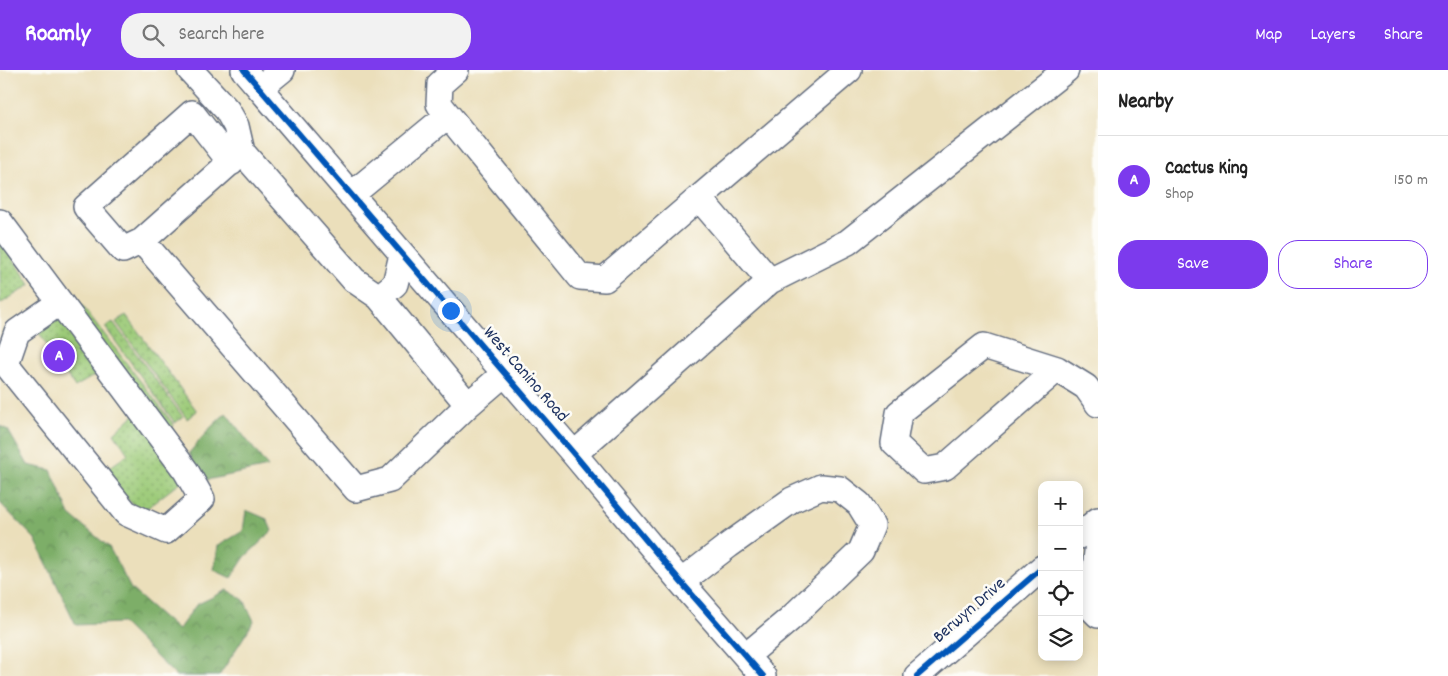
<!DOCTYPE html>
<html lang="en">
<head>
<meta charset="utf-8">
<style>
  body { margin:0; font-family:Dekko,sans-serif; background:#f2f2f2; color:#222 }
  .controls { position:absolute; right:15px; bottom:15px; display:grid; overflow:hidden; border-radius:10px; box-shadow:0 2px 12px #0003 }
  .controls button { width:45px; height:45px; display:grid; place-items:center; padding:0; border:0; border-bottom:1px solid #e0e0e0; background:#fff; color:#222; font:25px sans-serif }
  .you { position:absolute; left:450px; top:240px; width:18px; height:18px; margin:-12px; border:4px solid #fff; border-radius:50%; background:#1a73e8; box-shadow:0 0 0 8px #1a73e833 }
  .badge { display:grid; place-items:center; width:32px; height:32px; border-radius:50%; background:#7c3aed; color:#fff; font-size:16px; font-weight:700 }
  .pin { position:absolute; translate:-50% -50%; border:2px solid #fff; box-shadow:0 1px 5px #0006 }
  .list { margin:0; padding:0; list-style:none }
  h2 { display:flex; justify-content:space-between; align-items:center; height:65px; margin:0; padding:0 20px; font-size:21px }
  h2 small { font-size:16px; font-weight:400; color:#767676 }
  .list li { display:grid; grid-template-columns:32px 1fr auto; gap:15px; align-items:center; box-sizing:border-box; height:90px; padding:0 20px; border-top:1px solid #e0e0e0 }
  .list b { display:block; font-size:19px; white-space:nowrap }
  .list p { margin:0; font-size:16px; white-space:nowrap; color:#767676 }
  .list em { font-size:16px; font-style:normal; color:#767676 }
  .actions { display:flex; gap:10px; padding:15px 20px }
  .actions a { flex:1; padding:11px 0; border:1px solid #7c3aed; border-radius:20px; text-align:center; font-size:18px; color:#7c3aed }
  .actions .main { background:#7c3aed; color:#fff }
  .icon { flex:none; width:28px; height:28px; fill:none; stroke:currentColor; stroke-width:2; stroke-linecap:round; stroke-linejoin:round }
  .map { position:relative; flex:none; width:1098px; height:606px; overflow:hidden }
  header { display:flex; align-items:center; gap:30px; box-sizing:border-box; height:70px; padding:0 25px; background:#7c3aed; color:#fff }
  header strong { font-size:24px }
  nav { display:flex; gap:28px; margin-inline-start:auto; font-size:18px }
  .search { width:350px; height:45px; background:#f2f2f2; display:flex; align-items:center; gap:12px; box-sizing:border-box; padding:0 18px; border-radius:20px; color:#767676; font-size:19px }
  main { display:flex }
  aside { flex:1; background:#fff }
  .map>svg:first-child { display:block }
</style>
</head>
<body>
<header>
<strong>Roamly</strong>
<div class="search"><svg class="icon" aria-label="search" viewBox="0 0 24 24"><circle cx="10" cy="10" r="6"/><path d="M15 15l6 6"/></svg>Search here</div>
<nav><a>Map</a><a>Layers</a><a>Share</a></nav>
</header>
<main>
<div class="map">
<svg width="1098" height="606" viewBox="0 0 1098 606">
  <defs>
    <pattern id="forest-crowns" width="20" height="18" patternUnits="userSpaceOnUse" patternTransform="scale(1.25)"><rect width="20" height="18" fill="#7dae68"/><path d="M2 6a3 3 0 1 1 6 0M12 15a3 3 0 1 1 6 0" fill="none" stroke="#668e59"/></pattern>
    <pattern id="garden-dots" width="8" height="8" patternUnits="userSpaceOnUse" patternTransform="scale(1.25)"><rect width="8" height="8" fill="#9cca78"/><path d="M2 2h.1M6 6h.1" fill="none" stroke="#7ea466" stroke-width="1.8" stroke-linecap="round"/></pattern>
  </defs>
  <rect width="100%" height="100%" fill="#fdfcf7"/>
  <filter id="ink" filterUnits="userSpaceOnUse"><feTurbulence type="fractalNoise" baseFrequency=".02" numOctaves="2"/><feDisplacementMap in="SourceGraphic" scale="10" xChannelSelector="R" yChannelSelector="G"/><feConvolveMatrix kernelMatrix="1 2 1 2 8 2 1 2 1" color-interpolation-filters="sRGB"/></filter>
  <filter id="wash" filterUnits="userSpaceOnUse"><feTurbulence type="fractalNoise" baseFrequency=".0096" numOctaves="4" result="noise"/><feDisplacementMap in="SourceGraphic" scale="20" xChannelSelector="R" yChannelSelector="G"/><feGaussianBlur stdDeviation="1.12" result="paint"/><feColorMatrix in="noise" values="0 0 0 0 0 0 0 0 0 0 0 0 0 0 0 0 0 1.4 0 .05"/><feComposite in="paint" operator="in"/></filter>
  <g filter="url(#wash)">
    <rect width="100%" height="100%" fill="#ebdfbb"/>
    <path fill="url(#forest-crowns)" stroke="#4c6e63" d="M226 343 268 397 202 411 189 383 211 357Z
      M0 356 8 360 28 395 51 400 70 445 109 477 131 519 178 560 196 535 227 520 244 530 254 551 219 606H176L122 553 76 555 35 469 0 433Z
      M246 440 267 449 272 461 245 487 231 508 214 500 218 476 243 461Z"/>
    <path fill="url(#garden-dots)" stroke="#5c7c6b" d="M0 167 30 215 0 234Z
      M52 196 174 355 168 364 45 203Z
      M55 242 97 304 75 317 35 257Z
      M126 245 197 341 187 349 116 252Z
      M113 252 183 347 175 353 105 257Z
      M135 344 183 410 141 443 102 403 128 384 114 363Z"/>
  </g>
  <g filter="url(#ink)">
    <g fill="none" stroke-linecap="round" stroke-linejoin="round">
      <g stroke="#646d7f" stroke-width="28">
        <path id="minor" d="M190 0 227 40 236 56 242 82
          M244 0 574 384 681 512 763 606
          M456 0 440 14 439 34 580 207 605 209 699 128
          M260 18 282 0
          M351 125 448 45
          M0 152 186 401 202 429 166 461 126 443 6 294 17 262 59 233
          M142 171 123 180 86 137 192 43 231 93
          M402 185 395 214 379 227 468 335 504 304
          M770 211 699 128 849 0
          M379 227 354 210 242 82 142 171 356 419 390 410 468 335
          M1057 299 945 397 924 401 894 373 899 343 984 276 1057 299 1086 317 1098 334
          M574 384 770 211 848 172 1066 0
          M1079 466 1098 450
          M1098 472 1091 538 1098 545
          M681 512 729 475 792 430 821 417 840 419 859 434 872 455 861 481 790 549 746 586
          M917 606 1042 498"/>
      </g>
      <use href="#minor" stroke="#fff" stroke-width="25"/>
      <g stroke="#fdfcf7" stroke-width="9">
        <path id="cycleway" d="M244 0 574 384 681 512 763 606
          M917 606 1042 498"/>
      </g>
      <use href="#cycleway" stroke="#0057b8" stroke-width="6"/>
    </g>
  </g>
  <g text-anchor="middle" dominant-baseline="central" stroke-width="5" stroke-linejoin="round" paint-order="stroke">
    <g font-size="18" fill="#1b2f5e" stroke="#fdfcf7">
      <text transform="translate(525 305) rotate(49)">West Canino Road</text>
      <text transform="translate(970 541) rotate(-41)">Berwyn Drive</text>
    </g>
  </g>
</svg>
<div class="controls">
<button>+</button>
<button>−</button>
<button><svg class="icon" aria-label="locate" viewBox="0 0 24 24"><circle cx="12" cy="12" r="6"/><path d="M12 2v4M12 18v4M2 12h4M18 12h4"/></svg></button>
<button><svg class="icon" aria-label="layers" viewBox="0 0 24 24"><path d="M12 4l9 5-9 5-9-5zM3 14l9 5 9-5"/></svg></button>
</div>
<div class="you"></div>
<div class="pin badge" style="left:59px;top:286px">A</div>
</div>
<aside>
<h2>Nearby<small></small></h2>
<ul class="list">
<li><span class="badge">A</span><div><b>Cactus King</b><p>Shop</p></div><em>150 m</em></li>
</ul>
<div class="actions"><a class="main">Save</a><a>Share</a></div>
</aside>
</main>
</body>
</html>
